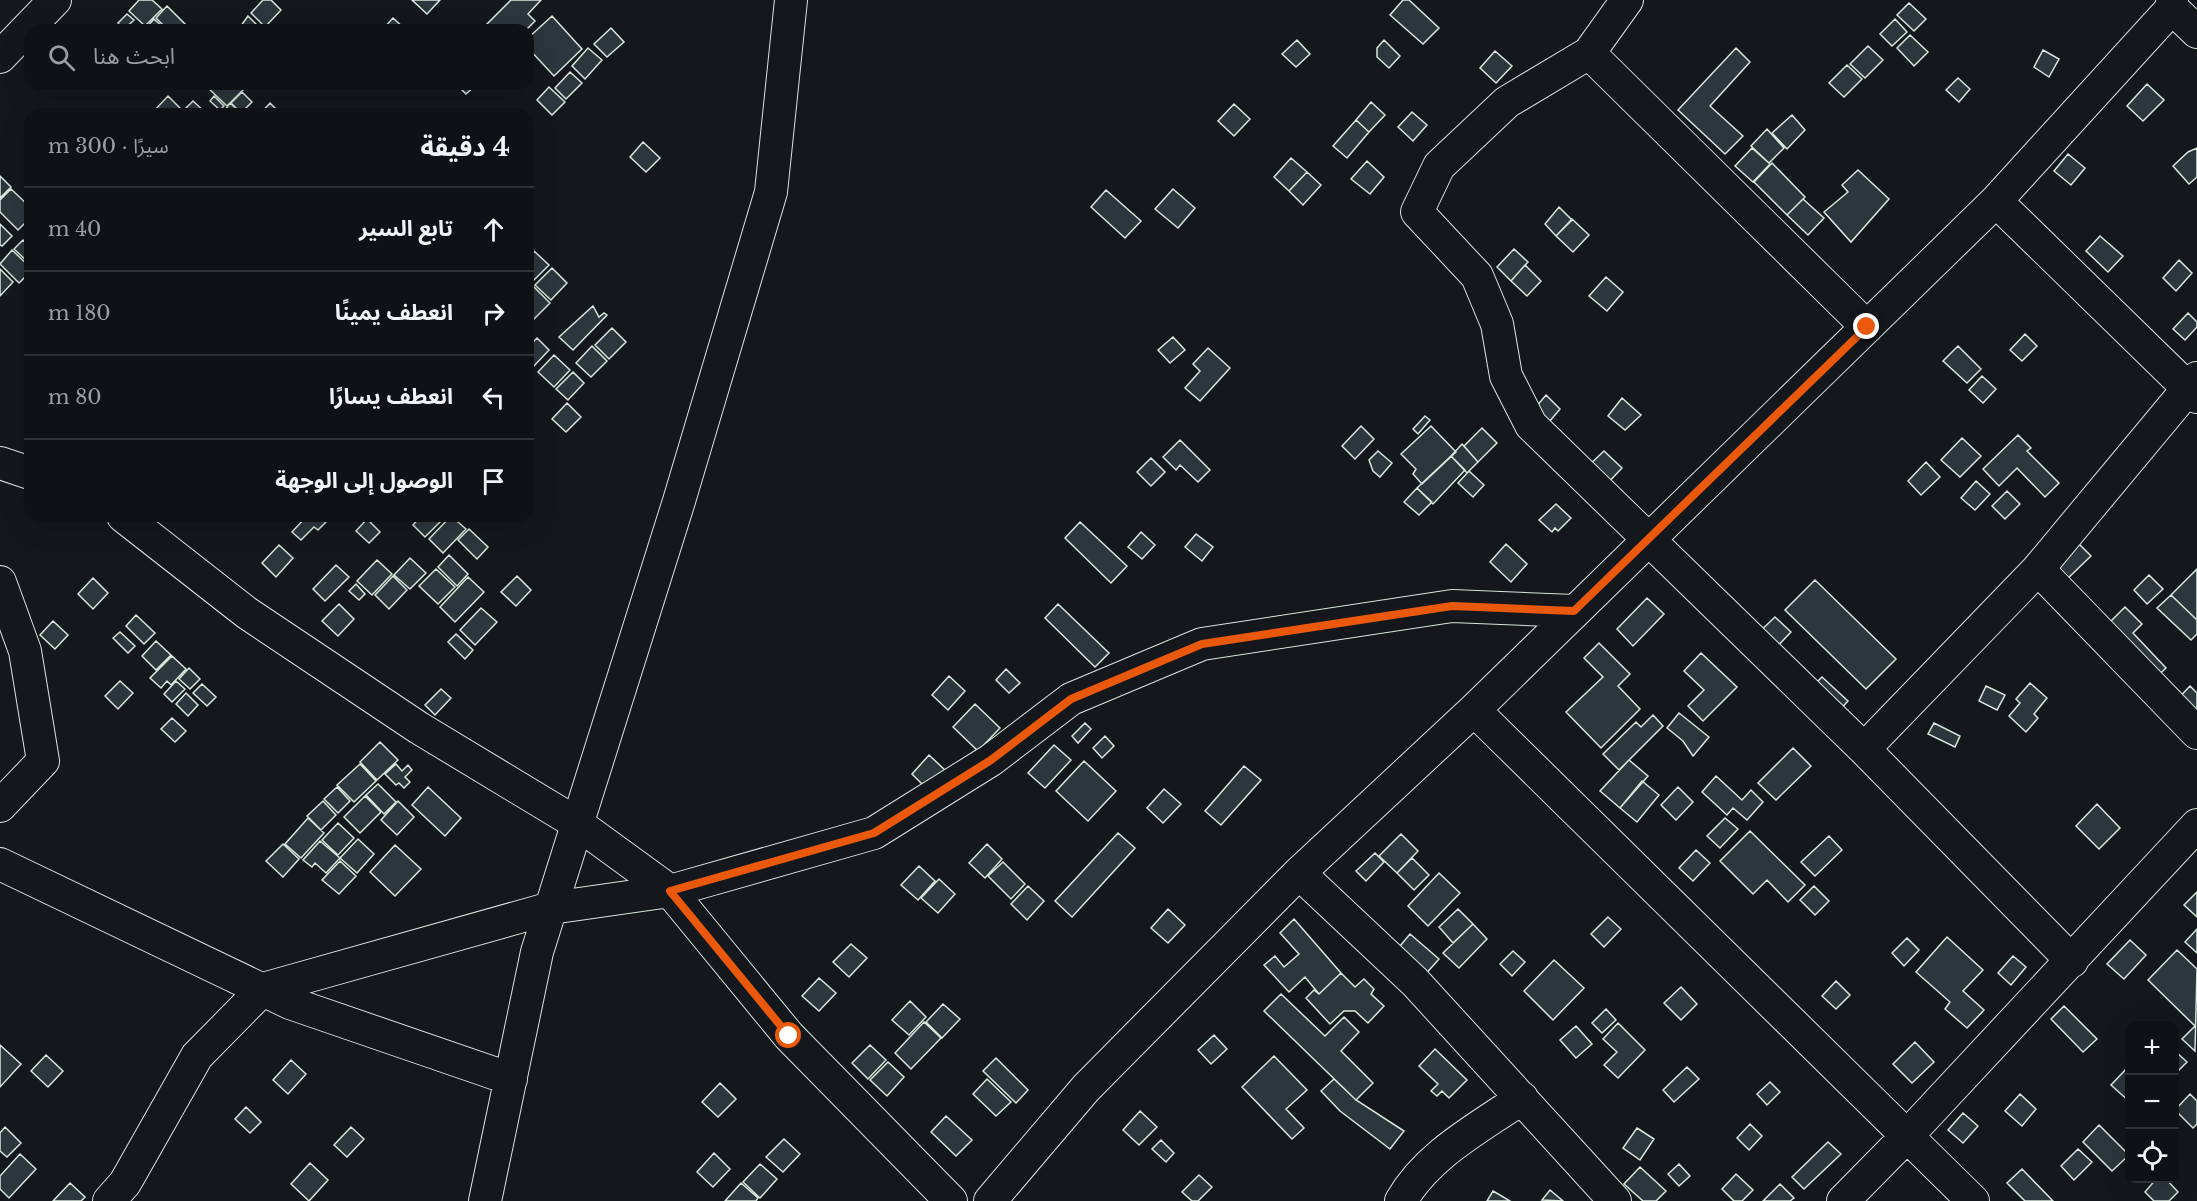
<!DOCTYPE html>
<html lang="ar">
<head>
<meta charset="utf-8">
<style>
  body { margin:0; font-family:"Libre Baskerville","Noto Sans Arabic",serif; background:#181b1e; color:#f1f3f6; direction:rtl }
  .controls { position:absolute; right:18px; bottom:18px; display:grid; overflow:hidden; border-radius:12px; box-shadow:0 6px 24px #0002 }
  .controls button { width:54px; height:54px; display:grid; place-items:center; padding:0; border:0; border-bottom:2px solid #2f3234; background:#0f1215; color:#f1f3f6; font:30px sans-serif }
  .stop { position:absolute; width:18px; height:18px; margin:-14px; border:4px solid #ea580c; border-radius:50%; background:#fff }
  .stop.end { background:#ea580c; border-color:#fff; box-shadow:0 2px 6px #0008 }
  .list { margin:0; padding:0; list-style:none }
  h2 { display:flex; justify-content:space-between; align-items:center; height:78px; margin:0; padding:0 24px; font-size:26px }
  h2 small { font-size:20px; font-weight:400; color:#9b9ea0 }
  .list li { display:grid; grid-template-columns:39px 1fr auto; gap:18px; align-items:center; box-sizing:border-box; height:84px; padding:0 24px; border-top:2px solid #2f3234 }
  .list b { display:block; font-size:22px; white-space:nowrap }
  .list em { font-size:20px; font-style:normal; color:#9b9ea0 }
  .icon { flex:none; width:33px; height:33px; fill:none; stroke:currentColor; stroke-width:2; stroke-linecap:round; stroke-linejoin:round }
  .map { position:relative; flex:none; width:2197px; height:1201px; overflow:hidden; direction:ltr }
  .search { position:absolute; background:#0f1215; box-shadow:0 6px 24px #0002; left:24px; top:24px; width:510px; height:66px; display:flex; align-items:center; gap:15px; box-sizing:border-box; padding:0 21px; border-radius:18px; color:#9b9ea0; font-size:22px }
  .panel { position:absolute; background:#0f1215; box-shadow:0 6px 24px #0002; left:24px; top:108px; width:510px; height:414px; border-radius:18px; direction:rtl }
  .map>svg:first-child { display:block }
</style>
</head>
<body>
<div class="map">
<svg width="2197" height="1201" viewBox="0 0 2197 1201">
  <rect width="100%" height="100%" fill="#14181c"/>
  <path fill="#2c363c" stroke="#d8e6dc" stroke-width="1.5" d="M139 0H152L162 9 145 26 129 11Z
    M263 0H271L281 10 265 27 251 13Z
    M412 0H440L427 14Z
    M511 0H541L528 14 535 21 526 30H494L487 24Z
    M1403 0H1409L1439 28 1423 44 1390 15Z
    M1909 3 1926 19 1914 31 1897 15Z
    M167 6 189 28 188 30H168L156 18Z
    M127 14 134 20 124 29 118 23Z
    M248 16 262 30H238Z
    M552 16 582 49 554 76 528 48V38Z
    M393 18 406 30H382Z
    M154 19 166 30H144Z
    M1895 19 1907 32 1892 46 1880 34Z
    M611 28 624 42 607 57 594 44Z
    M1910 35 1928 52 1914 66 1897 48Z
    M1297 40 1310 54 1296 67 1282 54Z
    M1384 40 1400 56 1389 68 1377 57V48Z
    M1868 46 1883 60 1865 78 1850 64Z
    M588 48 602 60 585 79 572 66Z
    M1736 48 1750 62 1710 106 1743 136 1725 154 1678 110Z
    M2043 50 2059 59 2049 77 2034 67Z
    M1495 51 1512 66 1496 83 1480 68Z
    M1847 65 1862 79 1844 97 1829 83Z
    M570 72 582 83 566 99 555 88Z
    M1958 78 1970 89 1959 102 1946 90Z
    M210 84H241L245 88 227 106 207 87Z
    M456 84H477L466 94Z
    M2147 84 2164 100 2143 121 2127 106Z
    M549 87 565 102 552 115 537 100Z
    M242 92 252 102 241 113 231 103Z
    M168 96 181 109 177 114H155L153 112Z
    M214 96 224 106 220 110 210 101Z
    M193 101 207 114H180Z
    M1371 102 1385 115 1369 132 1356 120Z
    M230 103 242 114H222Z
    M270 103 281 114H260Z
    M1234 104 1250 119 1234 136 1218 121Z
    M1412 112 1427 125 1413 141 1398 127Z
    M1792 115 1805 130 1787 149 1772 133Z
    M1356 120 1369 132 1347 158 1333 146Z
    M1767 129 1784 148 1769 163 1751 146Z
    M643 142 660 158 646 172 630 157Z
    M1752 148 1770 164 1753 182 1735 166Z
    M2197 148V177L2189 184 2173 166 2188 152Z
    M2068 154 2085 168 2071 185 2054 171Z
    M1291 158 1307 172 1289 191 1274 177Z
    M1367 161 1384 177 1370 194 1351 179Z
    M1772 163 1805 197 1787 215 1754 182Z
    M1858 170 1889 199 1851 242 1824 212 1848 192 1842 185Z
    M1307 172 1321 185 1303 205 1289 191Z
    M0 176 11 187 0 198Z
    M11 189 30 207V218L18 230 0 212V200Z
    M1173 189 1195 208 1178 228 1155 209Z
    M1106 190 1141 221 1125 238 1091 207Z
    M1803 199 1824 218 1808 235 1787 215Z
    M1559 207 1572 220 1556 236 1545 224Z
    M1572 219 1589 235 1573 252 1556 236Z
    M0 224 12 236 2 246 0 245Z
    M2100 236 2123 256 2108 272 2086 251Z
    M23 240 30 247 29 263 14 249Z
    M1514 249 1528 262 1511 281 1497 267Z
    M12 250 30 267V272L19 283 0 264Z
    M534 251 549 265 528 286V258Z
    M2179 260 2192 273 2176 291 2163 278Z
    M1525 265 1541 281 1527 296 1511 281Z
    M552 268 567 283 551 300 535 285Z
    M0 269 13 282 0 296Z
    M1606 277 1623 292 1607 311 1589 296Z
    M533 286 550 303 528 325V291Z
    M593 306 599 317 604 313 607 315 573 350 559 337Z
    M2188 313 2197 322V327L2185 340 2173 329Z
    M612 328 626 342 609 359 595 345Z
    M2025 334 2037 346 2022 361 2010 350Z
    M1173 337 1185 350 1170 363 1158 350Z
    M537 338 549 350 533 367 528 363V347Z
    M592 346 607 361 591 377 576 363Z
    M1958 346 1981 369 1967 383 1943 361Z
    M1208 348 1230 368 1200 401 1185 388 1200 371 1193 364Z
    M554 355 570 370 554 387 538 372Z
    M573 372 584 383 568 400 556 389Z
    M1982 376 1996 389 1983 403 1969 390Z
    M1546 395 1560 409 1544 428 1530 414Z
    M1622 398 1641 415 1625 430 1608 416Z
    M567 403 581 417 566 432 552 419Z
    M1425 416 1430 420 1418 434 1413 429Z
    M1361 426 1374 439 1355 459 1342 446Z
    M1431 426 1456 452 1422 484 1413 474 1416 469 1401 454Z
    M1482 428 1497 443 1478 462 1464 446Z
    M2018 435 2031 448 2027 451 2059 483 2045 497 2017 468 1999 486 1983 469Z
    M1962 438 1981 456 1960 477 1941 460Z
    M1180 440 1210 470 1198 482 1180 465 1176 470 1163 457Z
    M1462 444 1478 462 1467 473 1451 456Z
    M1378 451 1392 463 1380 477 1373 471 1369 460Z
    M1604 451 1622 468 1603 488 1584 470Z
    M1451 456 1465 470 1433 504 1417 488Z
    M1151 458 1165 472 1151 486 1137 472Z
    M1926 462 1940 477 1921 495 1908 481Z
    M1469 471 1484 485 1473 497 1458 483Z
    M1976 481 1990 494 1975 510 1961 498Z
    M1417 488 1432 502 1419 515 1404 502Z
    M2007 491 2020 504 2005 519 1992 506Z
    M1556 504 1571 518 1558 531 1555 528 1552 532 1539 520Z
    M307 516H332L318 530 314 527 301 540 292 532Z
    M421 516H446L425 537 413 525Z
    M451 516 466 529 443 553 429 539Z
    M367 519 380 532 369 543 356 531Z
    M1080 522 1127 566 1111 583 1065 538Z
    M469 529 488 547 477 559 458 540Z
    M1141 532 1155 545 1142 559 1128 547Z
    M1196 534 1213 547 1202 561 1185 547Z
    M2074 539 2091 556 2065 581 2048 565Z
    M1506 544 1527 564 1511 582 1490 562Z
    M279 545 293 558 276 577 262 563Z
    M449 555 468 574 457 586 438 567Z
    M410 558 426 573 410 589 394 575Z
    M377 560 392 574 372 595 357 581Z
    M336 565 349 577 325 601 313 589Z
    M436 569 455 587 438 604 419 586Z
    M2197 569V620L2171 595Z
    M2149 575 2163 589 2147 604 2134 590Z
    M393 576 407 590 389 609 375 595Z
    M517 576 531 590 516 606 501 592Z
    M468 577 484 592 455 622 440 607Z
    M93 578 108 593 93 609 78 594Z
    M1815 580 1896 659 1866 689 1785 610Z
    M356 584 365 594 359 600 349 591Z
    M2171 595 2197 620V634L2191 640 2157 608Z
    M1647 598 1664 614 1633 646 1617 629Z
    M339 604 354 619 338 636 322 621Z
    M1058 604 1109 653 1095 667 1045 618Z
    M2125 607 2142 624 2133 633 2166 668 2149 684 2099 633Z
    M481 608 497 622 475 645 460 630Z
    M136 615 155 633 144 644 126 626Z
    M1775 617 1791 632 1772 652 1756 635Z
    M53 621 68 635 55 649 40 635Z
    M120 632 135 646 128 653 113 638Z
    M456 634 473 650 465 659 448 642Z
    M156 641 171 655 156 670 142 656Z
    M1599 643 1630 674 1618 686 1640 709 1601 748 1566 712 1603 677 1584 658Z
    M1701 653 1737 687 1703 721 1688 706 1704 690 1684 671Z
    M172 656 186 669 171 685 167 681 161 688 150 678Z
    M189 668 200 679 190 689 179 679Z
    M1006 669 1020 683 1009 693 996 680Z
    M949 676 965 691 948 710 932 695Z
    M1822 677 1848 701 1835 715 1809 690Z
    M120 681 133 693 118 709 105 696Z
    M176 681 185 689 172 702 164 694Z
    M2030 683 2047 698 2034 714 2038 718 2026 732 2009 716 2020 703 2016 699Z
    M202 684 216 697 207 706 193 693Z
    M1986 686 2005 695 1997 710 1979 701Z
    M2190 686 2197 693V715L2171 706Z
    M441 689 451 698 435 715 425 705Z
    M186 693 198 705 188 716 176 704Z
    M975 704 1000 728 978 751 953 727Z
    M1679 713 1709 737 1693 756 1683 741 1667 728Z
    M1653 715 1663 726 1619 770 1603 754 1636 722 1641 727Z
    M172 718 186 731 175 742 161 729Z
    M1085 723 1091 729 1078 743 1072 736Z
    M1934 723 1960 736 1955 747 1928 734Z
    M1105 736 1114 746 1102 758 1093 748Z
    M380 742 398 760 377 780 360 762Z
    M1054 745 1071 760 1045 788 1028 773Z
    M1793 748 1811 766 1776 800 1758 783Z
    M929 755 946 771 928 790 912 774Z
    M1629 760 1648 776 1620 808 1600 791Z
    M1084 761 1116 791 1088 821 1056 791Z
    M360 764 376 781 354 802 337 785Z
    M396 764 402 771 408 765 412 770 405 777 410 782 404 788 399 783 396 785 385 774Z
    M1244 766 1261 780 1221 825 1205 811Z
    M1716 776 1742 800 1751 790 1763 802 1747 820 1733 808 1727 815 1702 792Z
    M1642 781 1659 795 1637 822 1620 808Z
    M378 784 396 802 384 814 366 795Z
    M337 787 350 801 338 813 324 799Z
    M428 787 461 818 445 836 412 805Z
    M1678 787 1693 802 1676 820 1661 805Z
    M1164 789 1181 804 1163 823 1147 808Z
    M365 796 381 812 360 833 344 817Z
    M323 801 336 815 321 830 307 816Z
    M398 801 414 817 397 835 381 820Z
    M2097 804 2120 828 2099 849 2076 826Z
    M308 818 324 833 301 858 285 844Z
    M1725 818 1738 829 1720 848 1707 836Z
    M338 823 354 838 338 855 322 840Z
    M1750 831 1805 885 1788 902 1767 880 1753 894 1720 861Z
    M1118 833 1135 848 1072 917 1055 901Z
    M1401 834 1418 851 1397 873 1379 856Z
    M1829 836 1842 850 1815 876 1801 862Z
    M358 839 374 854 357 873 340 858Z
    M320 841 340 858 326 873 315 863 312 867 303 860Z
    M283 844 299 859 283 877 266 861Z
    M987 844 1002 859 985 878 969 863Z
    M395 845 421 869 395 896 370 872Z
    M1696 850 1710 863 1693 881 1679 868Z
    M1375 853 1384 862 1366 881 1356 871Z
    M1412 858 1429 875 1414 890 1397 873Z
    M340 861 356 876 339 894 322 880Z
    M1003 862 1025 884 1011 899 988 876Z
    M919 866 935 881 918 900 901 885Z
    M1439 873 1460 893 1428 926 1408 906Z
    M939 879 955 894 938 913 921 898Z
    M1028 886 1044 901 1027 920 1011 904Z
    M1814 886 1829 901 1815 915 1800 900Z
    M2197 892V917L2184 905Z
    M1168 909 1185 925 1168 943 1151 928Z
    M1458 909 1473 924 1453 943 1439 927Z
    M1608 917 1621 929 1604 947 1591 934Z
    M1294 919 1341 973 1319 994 1305 977 1289 992 1264 965 1275 956 1284 967 1299 954 1280 933Z
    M1473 924 1487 939 1459 968 1443 953Z
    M2197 929V953L2185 942Z
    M1410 934 1439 959 1423 977 1395 952Z
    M1947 937 1983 970 1963 991 1984 1010 1967 1028 1945 1009 1950 1002 1916 972Z
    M1907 938 1919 950 1904 966 1892 953Z
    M2130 940 2146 955 2124 979 2107 964Z
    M851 944 867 958 849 977 833 962Z
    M2177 950 2197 969 2195 1051 2182 1039 2195 1026 2148 980Z
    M1513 951 1525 962 1512 976 1500 964Z
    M2013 956 2026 967 2011 985 1998 973Z
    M1554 960 1584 988 1553 1020 1524 991Z
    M1341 973 1355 987 1364 979 1374 989 1371 994 1384 1006 1368 1023 1355 1011H1344L1330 1024 1306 998 1314 990 1319 994Z
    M819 978 836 993 819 1011 802 996Z
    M1836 981 1850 995 1836 1009 1822 996Z
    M1681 987 1697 1004 1681 1020 1664 1003Z
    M1281 994 1325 1036 1344 1017 1359 1032 1341 1051 1373 1083 1356 1100 1264 1011Z
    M910 1001 926 1017 909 1035 892 1020Z
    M943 1004 960 1019 942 1038 926 1022Z
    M2064 1006 2097 1039 2083 1052 2051 1019Z
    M1606 1009 1616 1020 1602 1033 1592 1023Z
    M924 1022 941 1038 911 1069 895 1053Z
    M1618 1023 1645 1050 1618 1078 1604 1065 1617 1052 1603 1039Z
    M1576 1026 1592 1044 1576 1058 1560 1040Z
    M1214 1035 1227 1049 1211 1064 1198 1050Z
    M1915 1042 1934 1062 1912 1083 1893 1064Z
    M0 1045 21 1064 0 1087Z
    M870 1045 886 1060 868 1079 852 1063Z
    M1435 1049 1467 1080 1449 1098 1442 1091 1437 1096 1431 1091 1438 1084 1419 1066Z
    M2174 1050 2187 1062 2174 1075Z
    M46 1055 63 1071 48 1087 31 1071Z
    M1274 1056 1307 1090 1286 1109 1304 1128 1292 1139 1242 1087Z
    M996 1058 1028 1090 1016 1103 983 1071Z
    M291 1060 306 1074 288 1094 273 1080Z
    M888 1062 904 1077 887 1096 870 1080Z
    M2130 1065V1102L2111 1085Z
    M1687 1067 1699 1079 1674 1102 1663 1090Z
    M987 1079 1011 1102 996 1116 973 1094Z
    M1334 1079 1356 1100 1404 1131 1390 1149 1340 1111 1321 1091Z
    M1770 1082 1780 1092 1767 1105 1757 1094Z
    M720 1083 736 1099 718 1117 702 1102Z
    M2020 1094 2036 1109 2022 1126 2005 1111Z
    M2190 1094 2197 1101V1124L2193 1128 2175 1110Z
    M246 1107 261 1122 250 1133 235 1119Z
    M1140 1111 1157 1127 1139 1145 1123 1130Z
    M1963 1113 1978 1126 1963 1143 1948 1130Z
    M946 1116 972 1140 956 1156 931 1132Z
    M1750 1124 1762 1136 1749 1150 1737 1138Z
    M2099 1125 2129 1155 2112 1171 2083 1142Z
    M5 1127 21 1143 7 1157 0 1151V1133Z
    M351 1127 364 1139 347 1157 334 1145Z
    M1637 1128 1654 1139 1640 1160 1623 1148Z
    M784 1139 800 1154 783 1172 766 1157Z
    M1161 1140 1174 1153 1166 1162 1152 1149Z
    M1828 1142 1841 1154 1804 1189 1792 1177Z
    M2078 1149 2092 1162 2074 1180 2061 1166Z
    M714 1153 730 1169 713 1187 697 1172Z
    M20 1154 36 1169 9 1198 0 1189V1176Z
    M310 1163 328 1180 309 1201 291 1184Z
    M760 1164 777 1179 760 1198 743 1182Z
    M1679 1164 1690 1176 1679 1186 1668 1174Z
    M1640 1167 1666 1191 1656 1201H1643L1624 1184Z
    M2022 1169 2053 1201H2025L2007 1183Z
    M1736 1174 1753 1190 1742 1201H1734L1722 1189Z
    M1199 1175 1212 1187 1198 1201H1192L1182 1192Z
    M2157 1178H2165L2178 1192 2169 1201H2154L2145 1192Z
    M70 1183 85 1197 81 1201H53Z
    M741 1183 758 1198 756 1201H725Z
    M1780 1184 1794 1198 1790 1201H1763Z
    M1550 1190 1563 1201 1542 1200Z
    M1493 1191 1510 1201H1487Z"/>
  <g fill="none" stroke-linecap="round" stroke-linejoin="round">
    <g stroke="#d8e6dc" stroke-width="34">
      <path id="street" d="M1627 0 1589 53 1507 102 1439 166 1417 212 1477 276 1497 324 1506 376 1531 425 1864 749 2072 961
        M2172 8 2197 32
        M1589 53 1867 327
        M0 57 55 0
        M1996 201 2197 397
        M0 463 30 473
        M123 516 247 613 419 728 578 824 670 891 789 1036 951 1201
        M2038 569 2197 733
        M0 582 25 651 43 761 0 806
        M1474 710 1973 1201
        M1864 749 2038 569 2197 378
        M0 864 290 1003 511 1079
        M1299 873 1415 982 1615 1201
        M109 1201 125 1183 197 1056 263 989 551 908 670 891 874 833 991 760 1071 699 1202 644 1452 606 1574 611
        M485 1201 537 952 679 501 771 192 791 0
        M990 1201 1086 1088 1299 873 1474 710 1996 201 2172 8V0
        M1401 1201C1428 1154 1479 1128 1522 1098
        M1843 1201 1907 1136 2197 825"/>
    </g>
    <use href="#street" stroke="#14181c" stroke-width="32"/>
  </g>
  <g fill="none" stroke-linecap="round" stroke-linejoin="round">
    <path stroke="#ea580c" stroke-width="8" d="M789 1036 670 891 874 833 991 760 1071 699 1202 644 1452 606 1574 611 1867 327"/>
  </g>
</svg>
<div class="controls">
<button>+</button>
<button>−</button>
<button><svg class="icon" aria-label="locate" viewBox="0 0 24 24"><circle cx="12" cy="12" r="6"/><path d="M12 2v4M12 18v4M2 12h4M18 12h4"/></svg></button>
</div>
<div class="stop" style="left:789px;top:1036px"></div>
<div class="stop end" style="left:1867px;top:327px"></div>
<div class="search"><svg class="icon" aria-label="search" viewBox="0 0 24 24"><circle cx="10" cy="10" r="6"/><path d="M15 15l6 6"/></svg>ابحث هنا</div>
<section class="panel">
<h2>4 دقيقة<small>سيرًا · 300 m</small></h2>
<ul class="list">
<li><svg class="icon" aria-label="ahead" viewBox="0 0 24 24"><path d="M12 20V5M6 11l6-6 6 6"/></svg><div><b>تابع السير</b></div><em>40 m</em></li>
<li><svg class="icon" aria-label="right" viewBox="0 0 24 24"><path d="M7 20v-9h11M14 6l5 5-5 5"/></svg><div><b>انعطف يمينًا</b></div><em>180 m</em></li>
<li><svg class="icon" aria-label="left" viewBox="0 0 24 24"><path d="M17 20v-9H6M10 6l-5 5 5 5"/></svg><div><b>انعطف يسارًا</b></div><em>80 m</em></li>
<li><svg class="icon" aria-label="arrive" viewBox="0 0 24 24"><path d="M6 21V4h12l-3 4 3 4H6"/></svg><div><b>الوصول إلى الوجهة</b></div></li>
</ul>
</section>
</div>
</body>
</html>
